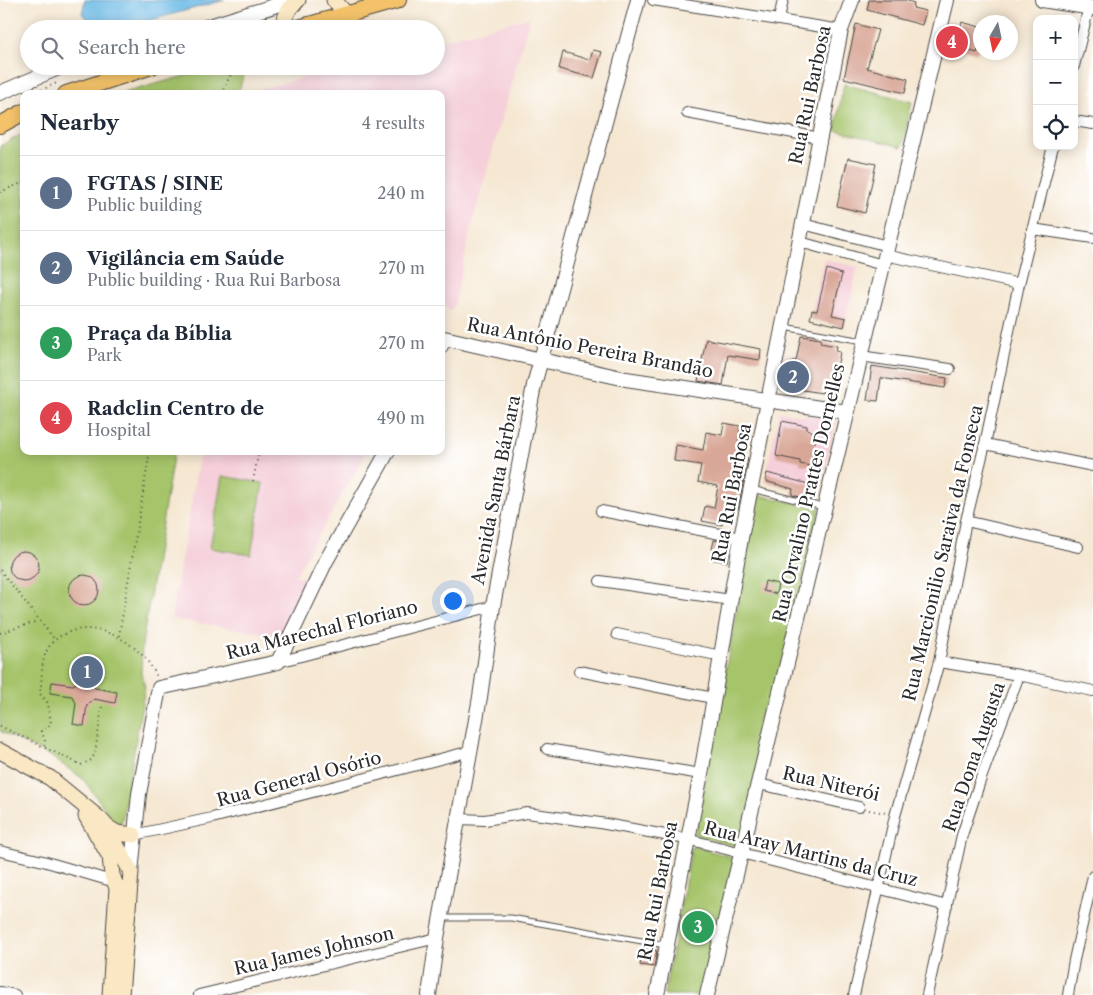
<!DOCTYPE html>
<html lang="en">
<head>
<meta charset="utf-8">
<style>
  body { margin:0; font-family:"Libre Caslon Text",serif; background:#f6f6f7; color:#1f2937 }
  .controls { position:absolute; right:15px; top:15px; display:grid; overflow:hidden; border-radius:10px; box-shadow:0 2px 12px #0003 }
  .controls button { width:45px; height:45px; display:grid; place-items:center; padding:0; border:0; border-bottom:1px solid #e0e1e3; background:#fff; color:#1f2937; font:25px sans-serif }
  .compass { position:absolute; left:973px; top:15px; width:45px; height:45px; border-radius:50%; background:#fff; box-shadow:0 2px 12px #0003; rotate:189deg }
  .you { position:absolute; left:452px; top:600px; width:18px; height:18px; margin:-12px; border:4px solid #fff; border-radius:50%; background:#1a73e8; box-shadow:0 0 0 8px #1a73e833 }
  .badge { display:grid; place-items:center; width:32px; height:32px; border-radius:50%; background:#0f766e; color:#fff; font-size:16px; font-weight:700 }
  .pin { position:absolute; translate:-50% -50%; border:2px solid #fff; box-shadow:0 1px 5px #0006 }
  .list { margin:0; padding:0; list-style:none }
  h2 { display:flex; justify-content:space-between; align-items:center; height:65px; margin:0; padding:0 20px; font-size:21px }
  h2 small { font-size:16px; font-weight:400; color:#747a83 }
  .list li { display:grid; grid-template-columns:32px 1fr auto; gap:15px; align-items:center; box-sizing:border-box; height:75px; padding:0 20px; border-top:1px solid #e0e1e3 }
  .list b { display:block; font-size:19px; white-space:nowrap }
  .list p { margin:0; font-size:16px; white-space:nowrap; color:#747a83 }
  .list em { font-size:16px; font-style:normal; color:#747a83 }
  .icon { flex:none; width:28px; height:28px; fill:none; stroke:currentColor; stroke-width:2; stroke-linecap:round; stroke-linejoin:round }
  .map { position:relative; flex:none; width:1093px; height:995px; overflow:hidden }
  .search { position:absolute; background:#fff; box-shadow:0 2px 12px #0003; left:20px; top:20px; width:425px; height:55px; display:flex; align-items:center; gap:12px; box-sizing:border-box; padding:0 18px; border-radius:28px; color:#747a83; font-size:19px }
  .panel { position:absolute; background:#fff; box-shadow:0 2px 12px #0003; left:20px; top:90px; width:425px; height:365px; border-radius:10px }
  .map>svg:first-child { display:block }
</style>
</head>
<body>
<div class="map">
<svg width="1093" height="995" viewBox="0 0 1093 995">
  <rect width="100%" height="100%" fill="#fff"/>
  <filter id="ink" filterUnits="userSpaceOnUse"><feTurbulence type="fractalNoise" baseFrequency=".02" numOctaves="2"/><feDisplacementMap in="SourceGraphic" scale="10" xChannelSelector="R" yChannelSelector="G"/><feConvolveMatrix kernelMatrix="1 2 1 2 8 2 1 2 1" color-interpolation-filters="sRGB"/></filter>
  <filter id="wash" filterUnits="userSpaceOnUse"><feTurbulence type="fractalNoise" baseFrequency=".0096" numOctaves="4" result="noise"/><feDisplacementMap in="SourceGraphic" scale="20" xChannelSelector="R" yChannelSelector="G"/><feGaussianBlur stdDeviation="1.12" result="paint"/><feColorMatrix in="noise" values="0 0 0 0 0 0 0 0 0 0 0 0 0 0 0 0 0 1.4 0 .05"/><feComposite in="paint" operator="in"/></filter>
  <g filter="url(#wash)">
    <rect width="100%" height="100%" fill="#f5e7d1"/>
    <path fill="#f5cfd9" d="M530 17 473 220 454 306 449 311 441 300V94H260V89L347 66H436V42Z
      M824 259 858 267 844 327 810 319Z
      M779 412 836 420 821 487 816 486 812 502 792 497 793 489 765 481Z
      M200 451H367L295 576 306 578 281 636 171 619Z"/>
    <path fill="#a6c46b" stroke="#68784b" d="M221 66H241L243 77 238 94H119Z
      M844 84 912 102 902 147 835 130Z
      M24 133V451H174L142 645 141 673 145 687 121 826 117 825 82 778 50 756 0 731V146Z
      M222 476 263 483 251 555 210 548Z
      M758 495 820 508 739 847 695 835Z
      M692 846 735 858 702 995H664Z"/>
    <path fill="#6ab9e5" stroke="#4a7288" d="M85 0H225L118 29H98L82 14Z"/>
    <g id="blocks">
      <path fill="#d9a797" d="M869 0H905L914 3 913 8 926 11 922 25 867 10Z
        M962 22 980 27V50H978L977 53 962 48 963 46 956 44Z
        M856 24 878 30 867 68 908 79 905 93 844 78Z
        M593 50 602 52 594 78 559 69 563 52 590 60Z
        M848 158 876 164 865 213 837 206Z
        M827 269 842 274 832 315 846 318 844 327 810 319 812 310 817 311Z
        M801 336 821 339 820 343 837 346 836 351 840 352 834 384 824 382 822 393 791 388 792 382 788 381 792 361H796Z
        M706 339 761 349 760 360 728 355 723 385 698 381Z
        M872 366 947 378 945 388 881 378 878 401 867 400Z
        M782 421 807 426V429L813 432V436L816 437 810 466 800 464V461L776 456Z
        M724 423 740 426 738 456 748 458 738 509 726 507 722 525 702 521 705 506 714 508 718 486 698 482 701 465 674 461 676 445 703 450 706 432 722 435Z
        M767 473 816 486 813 500 792 495 793 489 765 481Z
        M714 540 731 543 727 562 710 559Z
        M9 566a15 15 0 1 1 30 0a15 15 0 1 1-30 0Z
        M69 590a15 15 0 1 1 30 0a15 15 0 1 1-30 0Z
        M765 581 778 584 776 594 763 591Z
        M83 660 94 662 91 683 95 688 117 692 115 703 94 699 87 705 84 726 73 724 76 703 72 696 50 693 52 682 73 685 80 681Z
        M644 948 657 951 654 967 640 965Z"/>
    </g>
  </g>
  <g filter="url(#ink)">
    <use href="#blocks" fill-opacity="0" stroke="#494744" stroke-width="1"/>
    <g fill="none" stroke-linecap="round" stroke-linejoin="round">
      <g stroke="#494744" stroke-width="7">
        <path id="service" d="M784 327 863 341
          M752 489 823 507
          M443 918H511L665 945"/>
      </g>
      <g stroke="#494744" stroke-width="12">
        <path id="minor" d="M653 0 841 30
          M779 19 783 0
          M1074 66 1089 7
          M687 113 820 138
          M1074 121 1093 124
          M803 224 888 246
          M1032 229 1093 238
          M800 242 883 265
          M885 255 1019 284
          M860 356 950 369
          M985 444 1093 466
          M601 511 741 538
          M966 521 1078 547
          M600 581 731 600
          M617 634 721 656
          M278 662 493 606
          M939 662 1019 675 1093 691
          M579 671 713 698
          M547 749 701 774
          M759 784 859 807
          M459 819 485 820 527 813 600 823 687 839 947 906
          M134 835 212 818 471 751
          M0 851 43 861 115 882
          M0 992 15 995
          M199 995 437 938
          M854 995 895 816 939 662 966 521 985 444 1019 284 1053 146
          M927 995 962 835 980 781 1019 675
          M1068 995 1074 960 1093 876"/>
      </g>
      <g stroke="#494744" stroke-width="16">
        <path id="tertiary" d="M1042 0 1093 8
          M200 29 293 0
          M0 93 63 66
          M441 346 444 338 626 379 847 412
          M131 872 139 794 159 688 278 662 326 561 388 451
          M429 995 437 938 480 697 493 606 534 385 638 0
          M657 995 701 774 741 538 841 30 852 0
          M707 995 947 0"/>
      </g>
      <g stroke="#494744" stroke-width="17">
        <path id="secondary" d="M334 0 346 14 348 29
          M284 29C284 16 288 8 298 0
          M0 751 50 778 100 819 107 827 131 872 121 995
          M86 816 110 857 112 875 117 888 110 995
          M107 827 117 833 134 835"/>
      </g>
      <g stroke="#494744" stroke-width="18">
        <path id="primary" d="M295 29 398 0
          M66 94 152 66
          M0 125 24 112"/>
      </g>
      <path stroke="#494744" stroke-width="2" stroke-dasharray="1 4" stroke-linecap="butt" d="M257 25 272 21
        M32 94 57 83
        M221 94 235 66
        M0 192 24 182
        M253 481 259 451
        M0 570 55 640
        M0 633 38 621
        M119 636 150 451
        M0 726 81 765 91 760 95 754 102 707
        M44 746 45 740 41 731 51 724 48 703 40 694C43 677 39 653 55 640 89 612 142 642 157 677
        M869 810 886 813"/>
      <use href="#service" stroke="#fff" stroke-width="5"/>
      <use href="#minor" stroke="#fff" stroke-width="10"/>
      <use href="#tertiary" stroke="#fff" stroke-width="14"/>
      <use href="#secondary" stroke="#fae7c3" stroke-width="15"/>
      <use href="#primary" stroke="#f3c26a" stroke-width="16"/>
    </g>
  </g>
  <g text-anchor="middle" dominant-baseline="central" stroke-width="5" stroke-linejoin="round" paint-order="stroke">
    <g font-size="18" fill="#2b2b2b" stroke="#fff">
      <text transform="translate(810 95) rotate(-78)">Rua Rui Barbosa</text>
      <text transform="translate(590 348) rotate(11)">Rua Antônio Pereira Brandão</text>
      <text transform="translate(496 490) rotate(-79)">Avenida Santa Bárbara</text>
      <text transform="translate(732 493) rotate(-79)">Rua Rui Barbosa</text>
      <text transform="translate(809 493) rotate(-77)">Rua Orvalino Prattes Dornelles</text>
      <text transform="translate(943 553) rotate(-77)">Rua Marcionilio Saraiva da Fonseca</text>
      <text transform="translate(322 630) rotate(-14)">Rua Marechal Floriano</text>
      <text transform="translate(974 757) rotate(-71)">Rua Dona Augusta</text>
      <text transform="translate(299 779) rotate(-15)">Rua General Osório</text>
      <text transform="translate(831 784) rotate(13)">Rua Niterói</text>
      <text transform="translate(811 854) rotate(14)">Rua Aray Martins da Cruz</text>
      <text transform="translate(658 891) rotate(-79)">Rua Rui Barbosa</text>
      <text transform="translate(314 951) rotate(-13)">Rua James Johnson</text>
    </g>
  </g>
</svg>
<div class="controls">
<button>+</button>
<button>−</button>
<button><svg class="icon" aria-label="locate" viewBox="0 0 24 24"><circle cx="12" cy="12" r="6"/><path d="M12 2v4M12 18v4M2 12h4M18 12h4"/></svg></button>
</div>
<svg class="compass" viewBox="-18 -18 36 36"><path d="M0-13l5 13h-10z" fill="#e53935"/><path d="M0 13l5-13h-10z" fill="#747a83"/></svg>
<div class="you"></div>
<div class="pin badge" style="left:87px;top:672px;background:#5c6f8a">1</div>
<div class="pin badge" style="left:793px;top:377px;background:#5c6f8a">2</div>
<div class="pin badge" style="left:698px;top:927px;background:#2e9e5b">3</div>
<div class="pin badge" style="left:952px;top:42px;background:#e0444e">4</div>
<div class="search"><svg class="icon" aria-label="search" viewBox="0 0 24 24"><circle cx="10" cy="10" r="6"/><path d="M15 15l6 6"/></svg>Search here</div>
<section class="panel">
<h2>Nearby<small>4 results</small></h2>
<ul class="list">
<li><span class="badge" style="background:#5c6f8a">1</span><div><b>FGTAS / SINE</b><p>Public building</p></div><em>240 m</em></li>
<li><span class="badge" style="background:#5c6f8a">2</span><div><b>Vigilância em Saúde</b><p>Public building · Rua Rui Barbosa</p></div><em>270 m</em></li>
<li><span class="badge" style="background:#2e9e5b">3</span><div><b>Praça da Bíblia</b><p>Park</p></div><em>270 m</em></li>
<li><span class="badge" style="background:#e0444e">4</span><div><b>Radclin Centro de</b><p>Hospital</p></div><em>490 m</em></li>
</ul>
</section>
</div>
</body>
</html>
